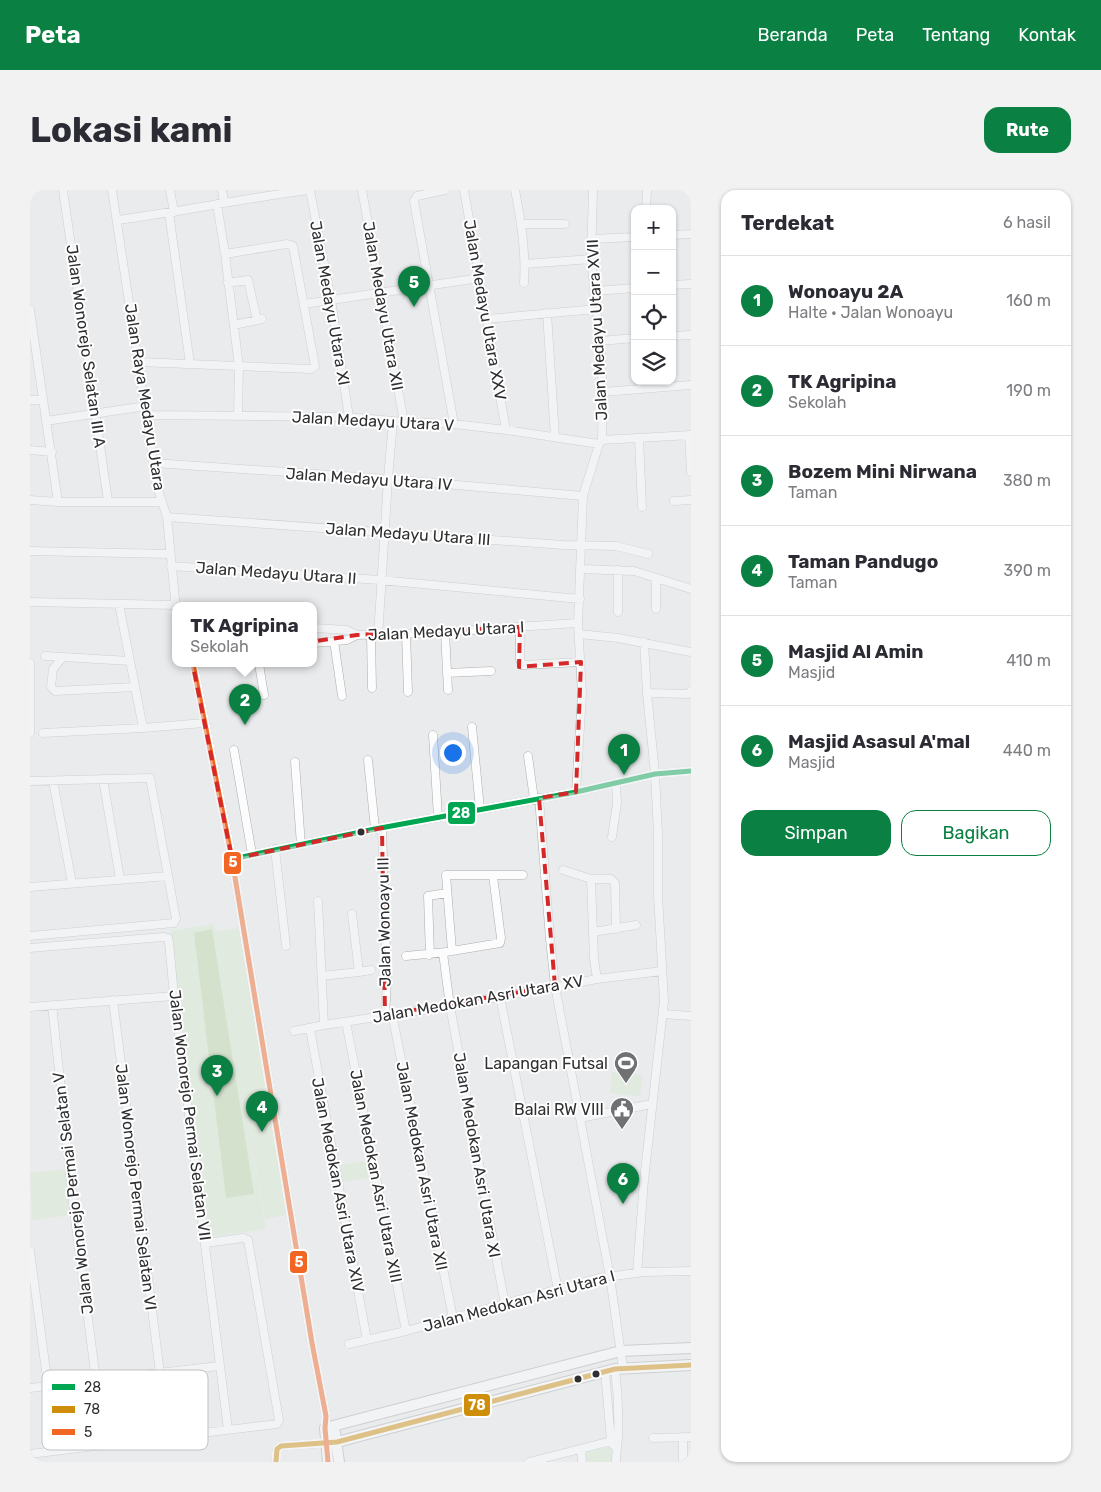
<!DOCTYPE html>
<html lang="id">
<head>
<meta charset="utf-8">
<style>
  body { margin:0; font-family:Rubik,sans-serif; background:#f2f2f3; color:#2b2b33 }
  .controls { position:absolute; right:15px; top:15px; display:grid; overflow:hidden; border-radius:10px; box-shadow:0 1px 4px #0004 }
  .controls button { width:45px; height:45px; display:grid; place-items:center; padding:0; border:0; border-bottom:1px solid #e1e1e2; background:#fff; color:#2b2b33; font:25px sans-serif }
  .you { position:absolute; left:422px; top:562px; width:18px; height:18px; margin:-12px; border:4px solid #fff; border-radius:50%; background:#1a73e8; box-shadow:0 0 0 8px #1a73e833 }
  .badge { display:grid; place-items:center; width:32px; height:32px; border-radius:50%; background:#0b8043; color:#fff; font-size:16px; font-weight:700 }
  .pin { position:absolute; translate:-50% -41px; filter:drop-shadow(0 1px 2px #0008) }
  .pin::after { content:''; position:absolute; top:26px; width:18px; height:15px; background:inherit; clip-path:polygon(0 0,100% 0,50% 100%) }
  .popup { position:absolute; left:142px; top:412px; width:145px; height:65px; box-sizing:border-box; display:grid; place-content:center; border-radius:10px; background:#fff; filter:drop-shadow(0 1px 4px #0005); font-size:16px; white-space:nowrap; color:#7c7c81 }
  .popup b { font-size:19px; color:#2b2b33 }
  .popup::after { content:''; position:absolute; left:50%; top:100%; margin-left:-10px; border:10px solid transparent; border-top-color:#fff }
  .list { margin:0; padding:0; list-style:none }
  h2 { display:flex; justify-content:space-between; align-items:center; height:65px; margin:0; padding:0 20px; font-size:21px }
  h2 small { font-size:16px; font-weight:400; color:#7c7c81 }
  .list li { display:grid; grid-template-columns:32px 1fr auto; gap:15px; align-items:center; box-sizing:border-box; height:90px; padding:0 20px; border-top:1px solid #e1e1e2 }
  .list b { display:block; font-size:19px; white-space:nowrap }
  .list p { margin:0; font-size:16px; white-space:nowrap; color:#7c7c81 }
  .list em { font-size:16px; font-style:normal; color:#7c7c81 }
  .actions { display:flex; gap:10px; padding:15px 20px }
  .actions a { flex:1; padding:11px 0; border:1px solid #0b8043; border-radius:15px; text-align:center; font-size:18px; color:#0b8043 }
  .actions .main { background:#0b8043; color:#fff }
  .icon { flex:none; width:28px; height:28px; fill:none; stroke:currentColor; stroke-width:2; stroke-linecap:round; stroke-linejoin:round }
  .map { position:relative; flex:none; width:661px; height:1272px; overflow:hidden; border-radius:15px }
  header { display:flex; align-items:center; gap:30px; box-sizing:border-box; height:70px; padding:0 25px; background:#0b8043; color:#fff }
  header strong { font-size:24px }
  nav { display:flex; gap:28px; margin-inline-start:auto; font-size:18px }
  .intro { display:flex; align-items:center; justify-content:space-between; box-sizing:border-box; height:120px; padding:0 30px }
  h1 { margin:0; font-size:35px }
  .button { padding:12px 22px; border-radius:15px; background:#0b8043; color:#fff; font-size:18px; font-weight:700 }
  main { display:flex; gap:30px; padding:0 30px }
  aside { flex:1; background:#fff; border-radius:15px; box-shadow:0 1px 4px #0004 }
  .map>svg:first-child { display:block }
</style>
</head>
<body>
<header>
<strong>Peta</strong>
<nav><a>Beranda</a><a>Peta</a><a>Tentang</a><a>Kontak</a></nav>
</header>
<div class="intro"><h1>Lokasi kami</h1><a class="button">Rute</a></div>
<main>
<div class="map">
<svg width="661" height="1272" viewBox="0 0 661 1272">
  <rect width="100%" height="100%" fill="#eaebed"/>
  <path fill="#d7e8ce" d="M184 734 186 742 213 737 256 1025 235 1029 212 897 236 1039 178 1047 141 741Z
    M582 882 612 885 610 906 580 903Z
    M341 970 344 987 313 992 310 975Z
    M37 979 42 1025 2 1030 0 983Z
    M582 1257 583 1272H557L556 1260Z"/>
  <path fill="#b8d6a6" d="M182 739 224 1004 196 1008 164 743Z"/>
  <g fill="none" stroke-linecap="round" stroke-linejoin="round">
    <g stroke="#acadaf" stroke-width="9">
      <path id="minor" d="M33 0 78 311
        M82 0 127 297 137 327 146 419
        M140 0 144 22
        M192 0 194 13
        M280 0 301 110 319 227
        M332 0 374 232
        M415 0 387 6 384 11 424 234
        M434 0 476 240
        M485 0C491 31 496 61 494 93
        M563 0 561 69 570 151 573 202 572 250
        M187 14 195 64 209 177 208 226
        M616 19 617 0
        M139 23 160 174
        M87 30C151 22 214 8 279 0
        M491 34H535
        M642 45 661 44
        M561 49 605 47
        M495 74 561 69
        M198 93 218 90 227 130
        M642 95 661 94
        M564 101 605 98
        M274 114 450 88
        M0 120 28 312
        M517 123 525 247
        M457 129 567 119
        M204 135 232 129
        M642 146 661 145
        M570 151 605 148
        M109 172 281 179 285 176 263 56 257 54 195 64
        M573 202 661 195
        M0 210H12
        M117 225 319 227 374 232 424 234 476 240 569 254
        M16 231 116 216
        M659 245 661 282
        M609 249 612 317
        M572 250 661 245
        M0 260 22 262
        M124 273 358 289 553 306
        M0 310 28 312H132
        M644 311 661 310
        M137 327 534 355 586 356 618 364
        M0 361 140 364
        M141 376 350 390 550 409
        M551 379 604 381 661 399
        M0 412 145 415
        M89 414 113 538
        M626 419V389
        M588 422V380
        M490 437V469L492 475 551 472
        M284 438 317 440 327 445
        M415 442 418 500
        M376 444 378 502
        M549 444 588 448 661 462
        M341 446 342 498
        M348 446 358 289 363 231
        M304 451 312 506
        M284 453 317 450 327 445 396 443 548 433
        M15 466 33 467
        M100 471 33 467 23 479 21 497 25 501 105 497
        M0 473V543
        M163 474 202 669 282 1153 296 1226 295 1238
        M229 474 234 505
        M417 483 461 481
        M617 503 659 504 661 501
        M442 537 450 619
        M13 543 113 538 174 533
        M403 545 408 627
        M204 560 222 664
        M498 566 504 609
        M338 570 345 639
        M265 572 271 655
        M73 589 90 689
        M0 591 120 588 146 729 144 733 0 746
        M23 591 42 693
        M546 602 552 504 548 433 553 306 569 254 572 250
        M509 608 520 749 525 796 580 1087 593 1178
        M352 638 357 792 355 825
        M582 647 587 613 586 593
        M245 659 256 756
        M202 669 345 639 546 602 625 584 661 581
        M533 680 561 689H581L585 693 586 739
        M463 686 471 748 470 753 422 761 416 685H493
        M561 689 564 769 567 789
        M0 697 138 686
        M288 711 294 835
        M563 742 606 735
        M0 758 133 747 138 748 139 752 144 806 198 1240
        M413 763 420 816 475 1115
        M400 765 398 706 417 703
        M376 766 417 762
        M329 782 341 780
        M292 786 329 782 322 724
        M470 807 528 1100
        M83 810 130 1183
        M22 815 44 1021 66 1190
        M0 817 144 806
        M362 824 423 1128
        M633 824 661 826
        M316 832 376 1141
        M280 839 337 1150
        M264 841 294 835 420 816 567 789 632 781
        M550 928 622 914
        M0 1061 18 1196
        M607 1083 614 990 634 811 628 705V644L625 584 617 503 614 452
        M319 1154 376 1141 569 1088 614 1082 661 1081
        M585 1179C588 1202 589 1225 588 1248 587 1256 586 1264 586 1272
        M575 1181 581 1251 583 1255
        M0 1198 189 1176
        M653 1247V1272
        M623 1248 661 1247
        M551 1259 552 1272
        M0 1264 247 1234 249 1230 218 1050 213 1048 176 1053
        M246 1272 247 1259 251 1256 296 1253
        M499 1272 581 1251"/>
    </g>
    <g stroke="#acadaf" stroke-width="12">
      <path id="tertiary" d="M304 1236 309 1272
        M296 1253 307 1252 585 1179 661 1175
        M298 1272 295 1238 591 1161 661 1158"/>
    </g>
    <use href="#minor" stroke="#fcfcfc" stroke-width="8"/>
    <use href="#tertiary" stroke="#fcfcfc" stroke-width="10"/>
    <g stroke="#fff" stroke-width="9">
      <path id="bus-1" d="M202 669 345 639 546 602 625 584 661 581"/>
    </g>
    <g stroke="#fff" stroke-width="9">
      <path id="bus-2" d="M246 1272 247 1259 251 1256 307 1252 585 1179 661 1175"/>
    </g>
    <g stroke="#fff" stroke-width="9">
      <path id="bus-3" d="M163 474 202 669 282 1153 296 1226 295 1238 298 1272"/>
    </g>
    <use href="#bus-1" stroke="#00a651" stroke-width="5"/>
    <use href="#bus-2" stroke="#cf8e0a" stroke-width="5"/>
    <use href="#bus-3" stroke="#f26522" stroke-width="5"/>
  </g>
  <path d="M0 0H661V1272H0ZM490 437 489 477 551 472 546 602 509 608 525 796 355 825 352 638 202 669 160 461 226 460 327 445Z" fill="#eaebed" fill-opacity=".55" fill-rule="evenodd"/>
  <path fill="none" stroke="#d62828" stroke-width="4" stroke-dasharray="10 6" stroke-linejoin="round" d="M490 437 489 477 551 472 546 602 509 608 525 796 355 825 352 638 202 669 160 461 226 460 327 445Z"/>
  <defs>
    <g id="stadium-pin" transform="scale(1.25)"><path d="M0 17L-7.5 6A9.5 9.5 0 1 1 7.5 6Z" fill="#707173" stroke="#fff"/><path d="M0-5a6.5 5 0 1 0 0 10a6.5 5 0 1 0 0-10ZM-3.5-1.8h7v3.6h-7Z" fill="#fff"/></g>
    <g id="civic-pin" transform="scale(1.25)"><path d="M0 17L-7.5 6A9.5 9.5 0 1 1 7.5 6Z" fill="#707173" stroke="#fff"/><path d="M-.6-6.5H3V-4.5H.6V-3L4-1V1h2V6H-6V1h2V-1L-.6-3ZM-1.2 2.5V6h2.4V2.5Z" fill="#fff"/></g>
  </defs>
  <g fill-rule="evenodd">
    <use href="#stadium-pin" x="596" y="873"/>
    <use href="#civic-pin" x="592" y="919"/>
  </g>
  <g fill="#2f2f31" stroke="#fff" stroke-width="2">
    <circle cx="331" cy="642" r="4.5"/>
    <circle cx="566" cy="1184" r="4.5"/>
    <circle cx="548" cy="1189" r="4.5"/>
  </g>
  <g text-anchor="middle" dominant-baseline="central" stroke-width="4" stroke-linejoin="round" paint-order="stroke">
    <g font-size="16" fill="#2f2f31" stroke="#fff">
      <text transform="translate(300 113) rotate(80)">Jalan Medayu Utara XI</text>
      <text transform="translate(353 116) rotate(80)">Jalan Medayu Utara XII</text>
      <text transform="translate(455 120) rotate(80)">Jalan Medayu Utara XXV</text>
      <text transform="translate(567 140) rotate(-93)">Jalan Medayu Utara XVII</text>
      <text transform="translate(56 156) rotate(82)">Jalan Wonorejo Selatan III A</text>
      <text transform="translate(115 207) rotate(81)">Jalan Raya Medayu Utara</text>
      <text transform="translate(343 231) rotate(3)">Jalan Medayu Utara V</text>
      <text transform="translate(339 289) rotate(4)">Jalan Medayu Utara IV</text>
      <text transform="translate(378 344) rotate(4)">Jalan Medayu Utara III</text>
      <text transform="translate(246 383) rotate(4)">Jalan Medayu Utara II</text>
      <text transform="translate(416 441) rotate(-3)">Jalan Medayu Utara I</text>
      <text transform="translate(354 732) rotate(-91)">Jalan Wonoayu III</text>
      <text transform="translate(448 809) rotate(-10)">Jalan Medokan Asri Utara XV</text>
      <text transform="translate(160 925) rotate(83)">Jalan Wonorejo Permai Selatan VII</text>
      <text transform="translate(447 965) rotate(80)">Jalan Medokan Asri Utara XI</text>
      <text transform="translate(392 976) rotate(79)">Jalan Medokan Asri Utara XII</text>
      <text transform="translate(346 986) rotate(79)">Jalan Medokan Asri Utara XIII</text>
      <text transform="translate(308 995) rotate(79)">Jalan Medokan Asri Utara XIV</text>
      <text transform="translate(106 997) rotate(83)">Jalan Wonorejo Permai Selatan VI</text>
      <text transform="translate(43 1003) rotate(-97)">Jalan Wonorejo Permai Selatan V</text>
      <text transform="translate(489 1111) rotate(-15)">Jalan Medokan Asri Utara I</text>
    </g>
    <g font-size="16" fill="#2f2f31" stroke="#fff" text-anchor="end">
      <text x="578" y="873">Lapangan Futsal</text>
      <text x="574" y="919">Balai RW VIII</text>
    </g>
  </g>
  <rect x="12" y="1180" width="166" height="80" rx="8" fill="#fff" stroke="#c1c1c1" stroke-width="1"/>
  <rect x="22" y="1194" width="23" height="6" fill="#00a651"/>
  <rect x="22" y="1216" width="23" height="7" fill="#cf8e0a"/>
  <rect x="22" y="1239" width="23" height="6" fill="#f26522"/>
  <g font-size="14" fill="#2f2f31">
    <text x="54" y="1202">28</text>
    <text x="54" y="1224">78</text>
    <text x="54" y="1247">5</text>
  </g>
  <g stroke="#fff" stroke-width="2">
    <rect x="417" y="611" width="29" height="24" rx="5" fill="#00a651"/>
    <rect x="193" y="661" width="19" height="24" rx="5" fill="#f26522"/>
    <rect x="259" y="1060" width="19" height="24" rx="5" fill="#f26522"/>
    <rect x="433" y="1203" width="28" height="24" rx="5" fill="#cf8e0a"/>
  </g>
  <g font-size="14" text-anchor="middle" font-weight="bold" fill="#fff">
    <text x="431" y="628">28</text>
    <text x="203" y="677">5</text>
    <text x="269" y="1077">5</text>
    <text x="447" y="1220">78</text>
  </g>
</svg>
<div class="controls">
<button>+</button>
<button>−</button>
<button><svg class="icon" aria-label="locate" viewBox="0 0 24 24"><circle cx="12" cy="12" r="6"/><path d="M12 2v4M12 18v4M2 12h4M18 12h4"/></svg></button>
<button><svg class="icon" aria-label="layers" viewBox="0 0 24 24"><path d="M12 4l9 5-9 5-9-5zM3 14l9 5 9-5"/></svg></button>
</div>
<div class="you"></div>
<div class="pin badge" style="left:594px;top:585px">1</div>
<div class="pin badge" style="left:215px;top:535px">2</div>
<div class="popup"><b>TK Agripina</b>Sekolah</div>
<div class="pin badge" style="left:187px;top:906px">3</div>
<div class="pin badge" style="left:232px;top:942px">4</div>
<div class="pin badge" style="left:384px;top:117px">5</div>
<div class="pin badge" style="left:593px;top:1014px">6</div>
</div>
<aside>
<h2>Terdekat<small>6 hasil</small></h2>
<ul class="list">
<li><span class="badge">1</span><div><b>Wonoayu 2A</b><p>Halte · Jalan Wonoayu</p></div><em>160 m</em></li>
<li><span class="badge">2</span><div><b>TK Agripina</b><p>Sekolah</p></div><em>190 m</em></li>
<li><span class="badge">3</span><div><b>Bozem Mini Nirwana</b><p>Taman</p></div><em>380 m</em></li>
<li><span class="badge">4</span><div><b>Taman Pandugo</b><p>Taman</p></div><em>390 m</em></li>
<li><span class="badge">5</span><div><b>Masjid Al Amin</b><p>Masjid</p></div><em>410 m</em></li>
<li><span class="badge">6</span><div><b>Masjid Asasul A'mal</b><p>Masjid</p></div><em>440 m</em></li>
</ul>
<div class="actions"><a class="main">Simpan</a><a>Bagikan</a></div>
</aside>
</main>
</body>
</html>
